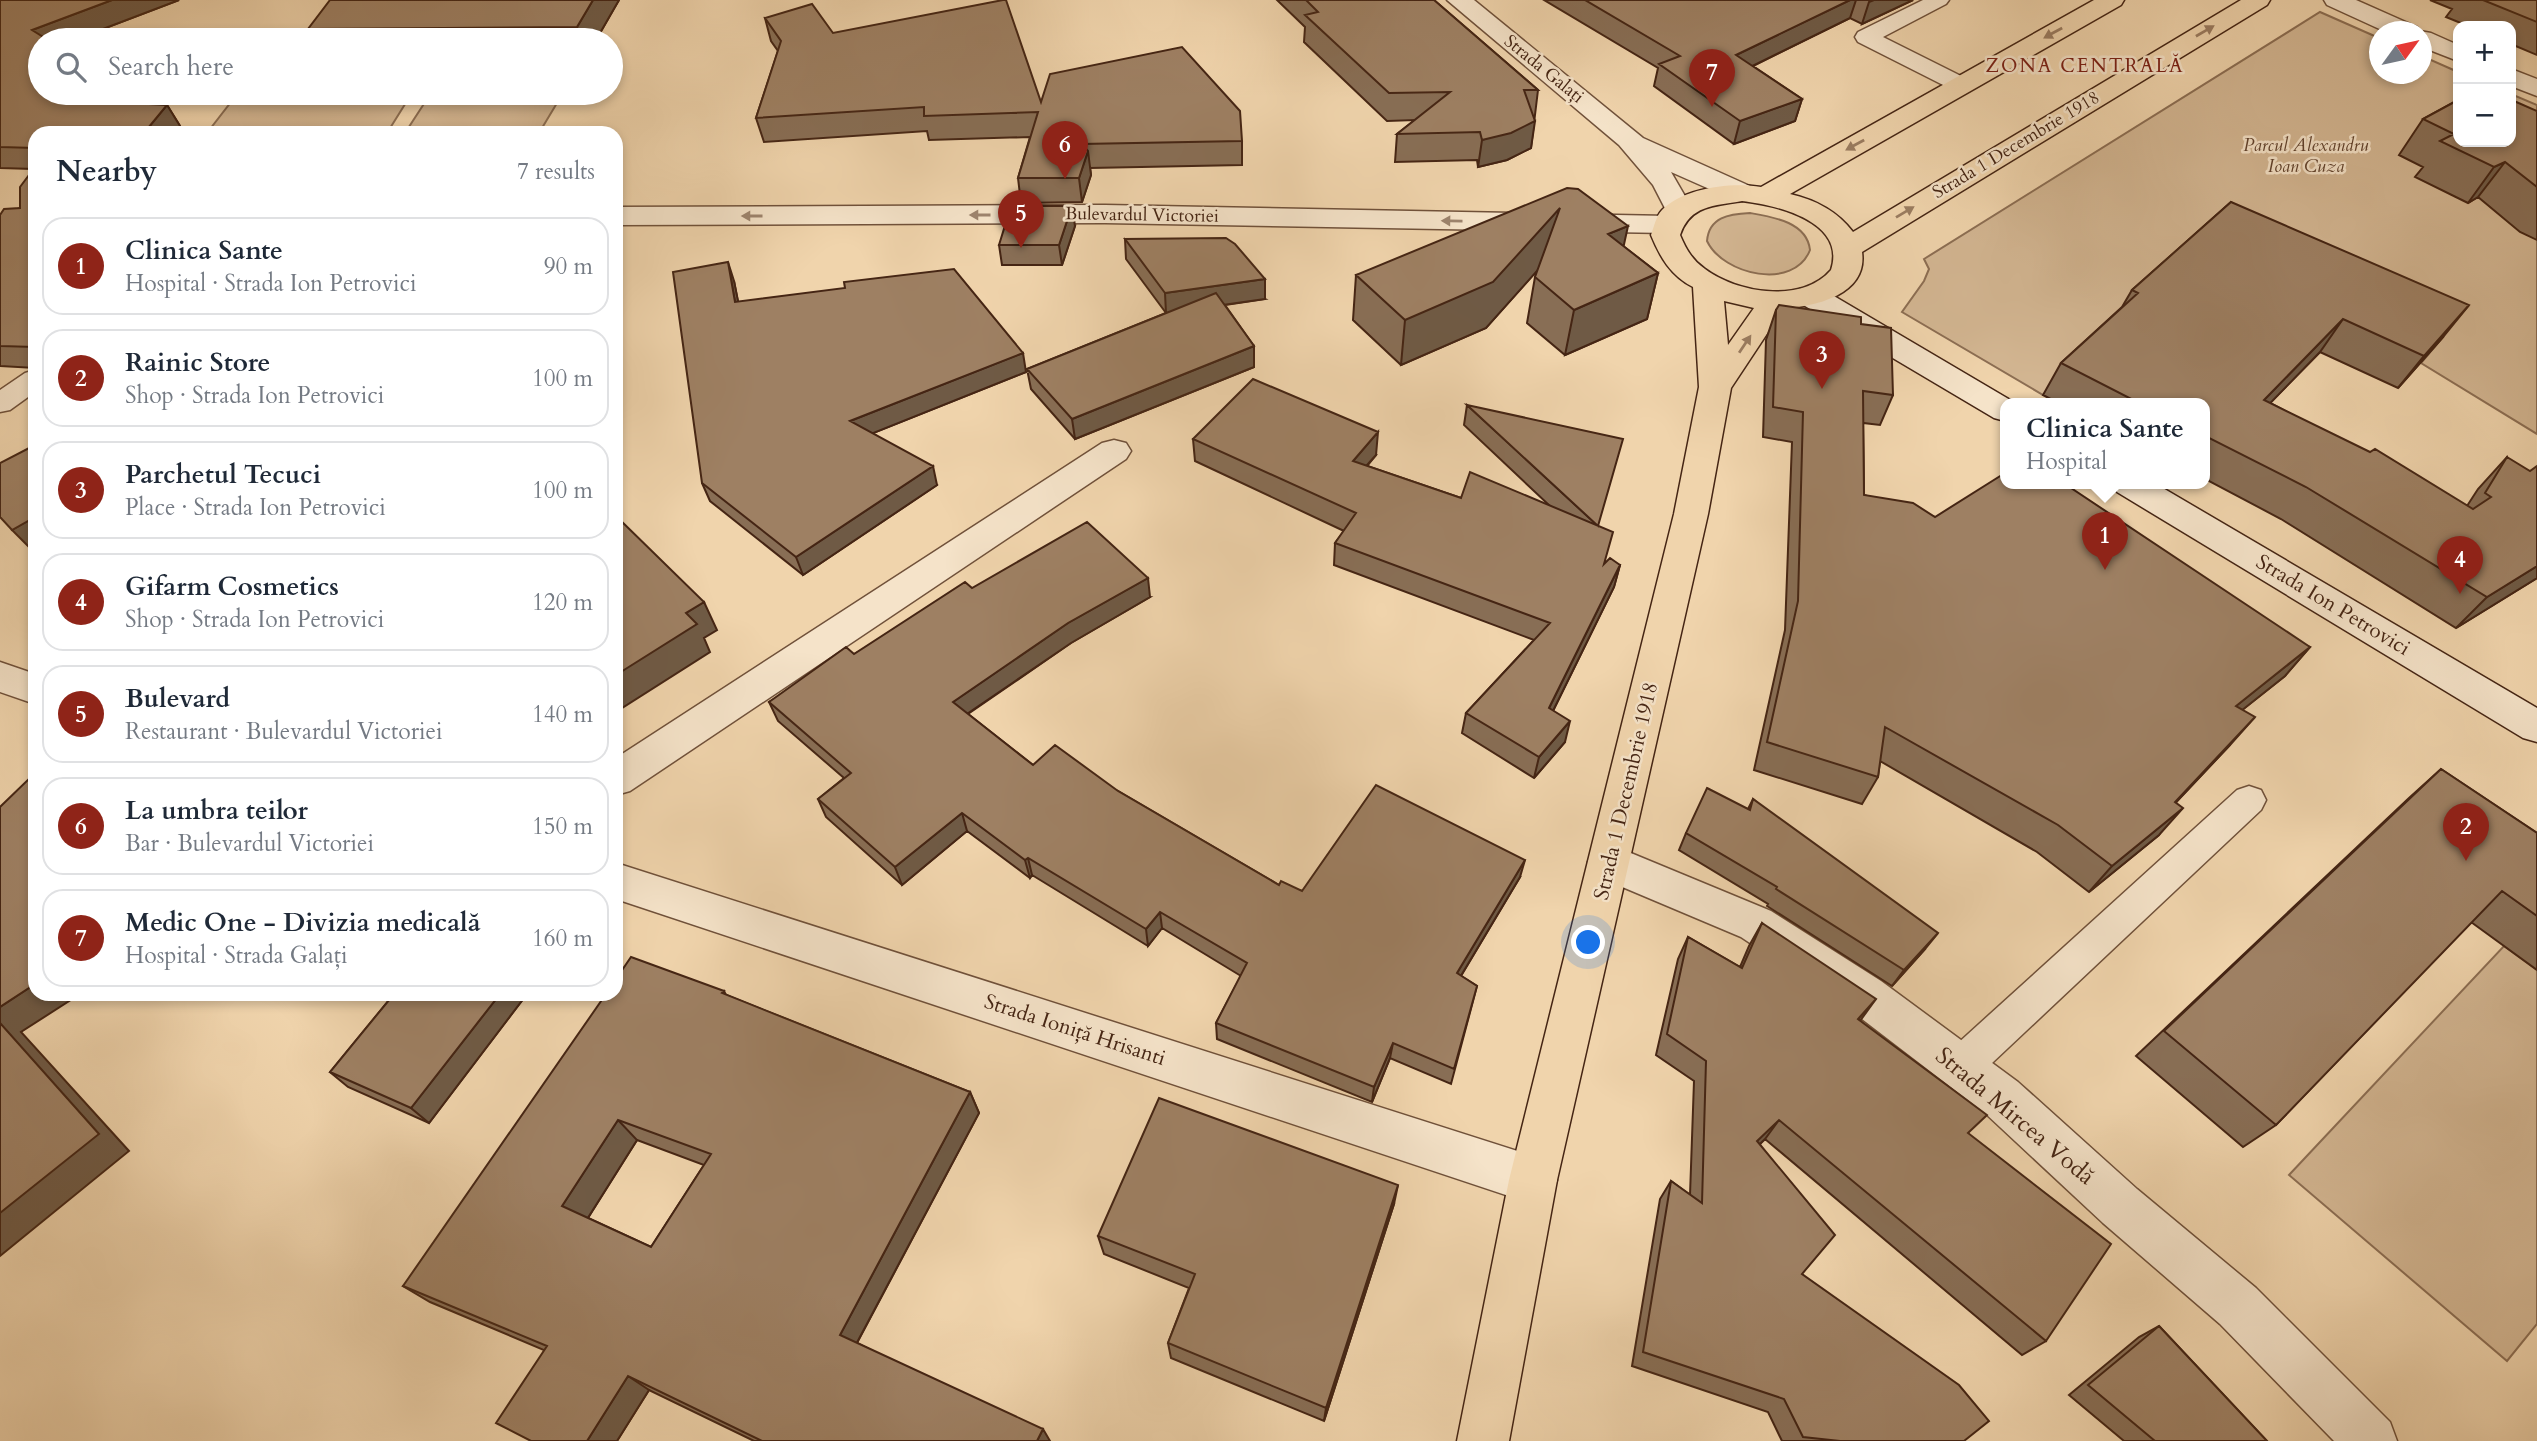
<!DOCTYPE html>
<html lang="en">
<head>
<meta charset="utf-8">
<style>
  body { margin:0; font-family:Cardo,serif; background:#f2f2f3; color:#1f2937 }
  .controls { position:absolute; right:21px; top:21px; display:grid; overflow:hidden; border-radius:14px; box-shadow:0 4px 10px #0003 }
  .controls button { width:63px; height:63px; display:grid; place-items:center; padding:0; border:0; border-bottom:2px solid #e0e1e3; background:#fff; color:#1f2937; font:35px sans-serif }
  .compass { position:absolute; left:2369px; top:21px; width:63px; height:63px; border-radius:50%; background:#fff; box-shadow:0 4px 10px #0003; rotate:57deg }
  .you { position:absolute; left:1589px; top:943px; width:24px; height:24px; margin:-18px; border:5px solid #fff; border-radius:50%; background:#1a73e8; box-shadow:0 0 0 10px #1a73e833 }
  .badge { display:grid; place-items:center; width:46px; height:46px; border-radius:50%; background:#8f2418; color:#fff; font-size:23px; font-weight:700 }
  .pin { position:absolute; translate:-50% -58px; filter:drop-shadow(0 2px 4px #0008) }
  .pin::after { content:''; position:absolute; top:37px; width:24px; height:21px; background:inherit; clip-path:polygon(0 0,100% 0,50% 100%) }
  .popup { position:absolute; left:2000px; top:398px; width:210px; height:91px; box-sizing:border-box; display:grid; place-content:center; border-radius:14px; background:#fff; filter:drop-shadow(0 2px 5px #0005); font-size:23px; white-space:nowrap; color:#747a83 }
  .popup b { font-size:26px; color:#1f2937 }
  .popup::after { content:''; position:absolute; left:50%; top:100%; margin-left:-14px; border:14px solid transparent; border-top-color:#fff }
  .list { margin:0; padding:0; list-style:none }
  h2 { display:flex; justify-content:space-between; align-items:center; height:91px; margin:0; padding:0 28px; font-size:30px }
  h2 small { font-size:23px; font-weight:400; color:#747a83 }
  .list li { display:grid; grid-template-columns:46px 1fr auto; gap:21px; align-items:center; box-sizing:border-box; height:98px; margin:0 14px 14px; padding:0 14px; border:2px solid #e0e1e3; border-radius:21px }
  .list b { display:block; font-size:26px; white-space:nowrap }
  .list p { margin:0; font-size:23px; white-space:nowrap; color:#747a83 }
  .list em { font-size:23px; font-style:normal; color:#747a83 }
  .icon { flex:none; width:38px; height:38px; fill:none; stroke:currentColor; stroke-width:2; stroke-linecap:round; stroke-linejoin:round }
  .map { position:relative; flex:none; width:2537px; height:1441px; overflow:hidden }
  .search { position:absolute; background:#fff; box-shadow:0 4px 10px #0003; left:28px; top:28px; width:595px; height:77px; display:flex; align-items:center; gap:18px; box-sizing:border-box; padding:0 24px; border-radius:38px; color:#747a83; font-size:26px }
  .panel { position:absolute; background:#fff; box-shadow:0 4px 10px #0003; left:28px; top:126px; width:595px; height:875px; border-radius:21px }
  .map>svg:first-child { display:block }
</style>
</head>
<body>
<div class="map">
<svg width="2537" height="1441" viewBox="0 0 2537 1441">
  <rect width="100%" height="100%" fill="#f0d4ac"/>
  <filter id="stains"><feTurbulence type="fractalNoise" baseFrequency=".00286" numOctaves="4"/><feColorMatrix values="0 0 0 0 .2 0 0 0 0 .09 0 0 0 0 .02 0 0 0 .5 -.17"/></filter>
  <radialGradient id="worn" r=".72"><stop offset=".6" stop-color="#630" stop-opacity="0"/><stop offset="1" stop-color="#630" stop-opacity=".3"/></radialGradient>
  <path fill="#d3b692" stroke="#8c6e53" stroke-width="2" d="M2320 12 2379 38 2380 74H2422V56L2458 72V142H2511V94L2537 105V434L2421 363 2443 337 2206 231 2043 395 1902 312 1924 281 1929 269 1924 259Z
    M238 93H412L387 133H207Z
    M431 93H563L539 133H405Z
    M1750 213C1773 217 1807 222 1810 250 1794 291 1723 275 1707 241 1709 217 1729 214 1750 213Z
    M2504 946 2537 970V1324L2507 1361 2289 1175Z"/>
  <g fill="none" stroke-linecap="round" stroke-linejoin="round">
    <g stroke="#70513a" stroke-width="3">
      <path id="service" d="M1923 0H1949L1946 4 1883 37 1969 80 1972 85 1969 90H1953L1858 42 1855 37 1858 32Z
        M35 370V392L10 410 0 412V390L25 373Z
        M2249 786 2261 790 2266 800 2261 810 1974 1080 1960 1085 1946 1080 1940 1067 1946 1054 2237 790Z"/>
    </g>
    <g stroke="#70513a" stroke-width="3">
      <path id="minor" d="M2324 0H2356L2417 27 2420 31 2431 33 2458 45V61L2422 47V32H2386L2327 5Z
        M2511 69 2537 79V96L2511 86Z
        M1114 440 1126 443 1131 451 1126 459 630 791 616 795V758L1102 443Z
        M0 662 35 674V704L0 692Z
        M1609 844 1771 911 1881 981 2018 1082 2137 1189 2256 1288 2390 1422 2397 1441H2334L2220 1324 2103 1223 1986 1114 1849 1009 1741 937 1594 875 1588 862 1594 849Z
        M616 863 1533 1156 1550 1163 1557 1180 1550 1197 1533 1204 616 899Z"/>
    </g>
    <g stroke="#70513a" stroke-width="3">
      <path id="tertiary" d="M1447 0H1474L1643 138 1752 187 1756 193 1752 199 1742 201 1732 199 1671 172 1693 210 1689 216 1677 218 1681 224 1677 230 1667 233 1105 223 616 225V207L1105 205 1669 216 1653 185 1619 145Z"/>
    </g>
    <g stroke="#452514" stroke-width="3">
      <path id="secondary" d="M1811 287 1822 289 2017 404H2005V421L1994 418 1800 303 1796 296 1800 289Z
        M2112 484H2156L2537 708V742L2523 738 2117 492Z"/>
    </g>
    <g stroke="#452514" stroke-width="3">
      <path id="primary" d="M2094 0H2124L2121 5 1790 194C1816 200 1837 211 1853 232L2241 0H2270L2267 5 1862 252C1868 294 1816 307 1784 308L1731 388 1708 514 1557 1180 1509 1441H1457L1509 1180 1674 514 1699 387 1693 287C1671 276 1660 257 1651 235 1654 227 1656 216 1662 210 1684 188 1731 182 1761 187ZM1742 201C1776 205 1847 221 1831 270 1802 304 1737 293 1705 269 1692 260 1686 249 1680 235 1690 205 1714 206 1742 201ZM1724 301 1754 308 1728 345Z"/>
    </g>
    <use href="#service" fill="#f5e3c9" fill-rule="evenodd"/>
    <use href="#minor" fill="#f5e3c9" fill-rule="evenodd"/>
    <use href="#tertiary" fill="#f5e3c9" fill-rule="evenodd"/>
    <use href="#secondary" fill="#f5e3c9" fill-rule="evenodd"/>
    <use href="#primary" fill="#f0d4ac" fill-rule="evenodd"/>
  </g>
  <path fill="#886e55" stroke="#452514" stroke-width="2" fill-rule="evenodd" d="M0 0H179L74 40H40L149 104 167 105 180 126 175 133H35V368L0 366V215L20 208 33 169 0 168Z
    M619 0 596 40H314L308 29Z
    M1277 0H1434L1538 90 1531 148 1507 160 1478 167 1477 160 1395 162 1397 134 1415 120 1387 121 1304 42 1305 27Z
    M1544 0H1913L1862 24 1850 18 1753 66 1802 99 1795 121 1734 144 1654 86 1658 68Z
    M2430 0H2537V55L2511 44V26H2468L2446 17 2452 9Z
    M765 18 833 33 1041 102 1242 141V165L1090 168 1091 175 1082 202 1021 203 1018 178 1030 137 929 140 927 131 764 142 756 118 778 51 771 41Z
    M2458 100V142L2537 111V240L2520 232 2478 197 2468 203 2415 177 2423 167 2399 155 2423 119Z
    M2231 202 2443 337 2398 388 2320 352 2270 403 2467 506 2478 489 2507 457 2537 578 2456 628 2281 519 2205 479V404H2060L2043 395 2061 363 2122 307 2132 290Z
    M1075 226 1062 265H1002L999 245Z
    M1125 239 1265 299 1225 305 1254 346V367L1075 439 1031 389 1027 369 1166 313 1126 259Z
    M1623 246 1658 273 1647 319 1565 355 1527 323 1535 277 1538 269 1486 328 1401 365 1353 320 1356 275Z
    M734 281 738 302 1026 372 873 433 937 485 803 575 710 501 702 483Z
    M1776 310 1861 324 1893 395 1880 425 1863 423 1864 495 1935 517 2310 647 2285 676 2242 710 2230 745 2176 802 2159 835 2089 892 2037 852 1880 761 1878 777 1862 804 1754 770 1785 630 1792 442 1763 437 1766 340Z
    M1467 405 1598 526 1604 564 1620 565 1614 587 1553 711 1565 742 1534 778 1462 733 1466 713 1534 640 1334 565 1335 543 1344 531 1195 461 1193 439 1376 455 1367 466 1461 498 1550 506 1464 425Z
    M972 588 1150 597 1071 643 968 714 1033 765 1118 791 1279 885 1302 891 1520 877 1461 976 1477 986 1451 1084 1390 1058 1372 1102 1217 1039 1216 1023 1241 976 1162 928 1148 946 1032 875 1030 878 967 831 902 885 826 817 818 799 844 778 778 721 769 702Z
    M2441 769 2537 833V970L2471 922 2276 1125 2243 1147 2136 1056 2409 798Z
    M1753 799 1925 949 1892 986 1767 906 1768 904 1679 850 1686 833 1748 809Z
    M1762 923 1860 1021 1968 1133 2046 1341 2022 1355 1765 1139 1760 1144 1802 1274 1964 1441H1782L1768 1412 1632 1366 1660 1199 1671 1181 1690 1195 1694 1081 1656 1055 1678 959 1688 937 1740 967 1749 946Z
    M724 991 726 995 970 1092 979 1113 857 1343 1050 1441H754L649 1390 617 1441H531L544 1350 430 1302 403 1286ZM637 1140 704 1165 651 1247 588 1218Z
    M394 994H527L429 1123 348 1087 330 1072Z
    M1394 1204 1324 1421 1171 1358 1168 1343 1189 1288 1104 1254 1098 1236Z
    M2159 1326 2267 1441H2124L2069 1395 2139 1337Z"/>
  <path fill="#6f5a45" stroke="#452514" stroke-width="2" d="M112 0H179L74 40H40L32 30Z
    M593 0H619L596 40H582L577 27Z
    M1850 0H1856L1850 18 1730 77 1736 55Z
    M1874 0H1913L1862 24 1869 2Z
    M1802 99 1795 121 1734 144 1740 121Z
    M167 105 180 126 175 133H144Z
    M1535 121 1531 148 1507 160 1478 167 1482 140Z
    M1088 151 1091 175 1082 202 1079 178Z
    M2505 162 2478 197 2468 203 2494 167Z
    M1072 206 1075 226 1062 265 1059 245Z
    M1560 208 1552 254 1486 328 1401 365 1405 320Z
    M1628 226 1618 272 1608 234Z
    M728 262 734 281 742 321 735 302Z
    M1658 273 1647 319 1565 355 1574 310Z
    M1265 279V299L1166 313 1165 293Z
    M2469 305 2443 337 2398 388 2424 356Z
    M2343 319 2320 352 2242 432 2264 400Z
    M1254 346V367L1075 439 1072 419Z
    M1023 353 1026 372 856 440 850 421Z
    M1378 432 1376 455 1351 483 1353 461Z
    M933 466 937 485 803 575 796 557Z
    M35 517V553L12 530Z
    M1620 565 1614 587 1544 729 1549 708Z
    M2537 566V578L2456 628 2487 597Z
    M1148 578 1150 597 1071 643 958 720 953 702 1068 623Z
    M704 602 717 630 704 638 710 652 622 708 616 697V675L686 613Z
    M2310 647 2285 676 2212 734 2236 706Z
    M2255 717 2230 745 2151 829 2175 802Z
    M1570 721 1565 742 1534 778 1539 757Z
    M2183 808 2159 835 2089 892 2112 866Z
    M962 813 967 831 902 885 895 867Z
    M1028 858 1032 875 1030 878 1025 860Z
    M1525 860 1520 877 1453 989 1457 973Z
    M1160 912 1162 928 1148 946 1146 929Z
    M1938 933 1925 949 1892 986 1904 970Z
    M35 984V994H80L21 1032 129 1151 0 1256V1007Z
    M500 994H527L429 1123 411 1108Z
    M1876 999 1860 1021 1858 1019Z
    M1393 1043 1390 1058 1372 1102 1374 1087Z
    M970 1092 979 1113 853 1350 840 1335Z
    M618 1120 637 1140 584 1224 562 1206Z
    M1779 1120 1765 1139 1743 1160 1757 1141Z
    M1398 1185 1394 1204 1324 1421 1326 1408Z
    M628 1376 649 1390 617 1441H587Z
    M1043 1429 1050 1441H1037Z"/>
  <path fill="#9e8063" stroke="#452514" stroke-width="2" fill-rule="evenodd" d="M0 0H112L32 30 48 40H40V93H131L149 104 167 105 144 133H35V148L0 147Z
    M330 0H593L577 27 308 29Z
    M1003 0H1006L1041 102 1050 74 1182 47 1240 111 1242 141 1082 144 1088 151 1079 178H1018L1038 112 924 116V107L756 118 781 41 765 18 812 4 833 33Z
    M1306 0H1434L1538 90H1524L1535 121 1511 133 1482 140 1480 132 1397 134 1450 92 1389 93 1305 15 1318 12Z
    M1585 0H1850L1736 55 1802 99 1740 121 1659 64 1680 56Z
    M2483 0H2537V22Z
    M2458 100V142H2511V103L2514 101 2537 111V187L2505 162 2494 167 2440 141 2454 134 2423 119Z
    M35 167V347L0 346V215L4 209 20 208V187Z
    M1567 188 1578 189 1628 226 1608 234 1658 273 1574 310 1535 277 1560 208 1493 282 1405 320 1356 275Z
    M2231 202 2469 305 2424 356 2343 319 2264 400 2370 452 2375 449 2473 509 2491 497 2485 493 2507 457 2530 471 2537 466V566L2487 597 2306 487 2205 436V404H2141L2061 363 2138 293 2132 290Z
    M1011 206H1072L1059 245H999Z
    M1226 238 1235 244 1265 279 1165 293 1125 239Z
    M728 262 735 302 845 288 844 282 954 269 1023 353 850 421 933 466 796 557 702 483 673 272Z
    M1216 293 1254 346 1072 419 1027 369Z
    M1779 305 1861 317V324L1891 328 1893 395 1863 391 1864 495 1913 503 1935 517 2005 473V484H2065L2310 647 2236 706 2255 717 2175 802 2183 808 2112 866 2058 825 1885 727 1878 777 1767 742 1798 601 1803 412 1773 407 1776 310Z
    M1253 379 1378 432 1353 461 1461 498 1470 472 1613 532 1604 564 1610 558 1620 565 1549 708 1570 721 1539 757 1466 713 1550 623 1335 543 1356 513 1193 439Z
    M1467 405 1623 439 1598 526Z
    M35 445V517L12 530 0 517V463Z
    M616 516 704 602 686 613 697 624 616 675Z
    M1087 522 1148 578 1068 623 953 702 1033 765 1055 745 1118 791 1279 885 1281 881 1302 891 1376 785 1525 860 1457 973 1477 986 1454 1069 1393 1043 1374 1087 1216 1023 1247 963 1160 912 1146 929 1028 858 1025 860 962 813 895 867 818 799 851 773 769 702 846 647 854 654 965 582 972 588Z
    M2441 769 2537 833V916L2502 891 2276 1125 2164 1031Z
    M35 773V984L0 1007V807Z
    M1707 788 1750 810 1753 799 1938 933 1904 970 1776 889 1777 887 1686 833Z
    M1762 923 1876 999 1858 1019 1987 1115 1968 1133 2111 1244 2046 1341 1779 1120 1757 1141 1835 1235 1802 1274 1959 1385 1989 1421 1964 1441H1840L1803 1437 1784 1399 1643 1352 1671 1181 1702 1203 1706 1061 1667 1034 1688 937 1742 968Z
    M631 957 724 991 722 993 970 1092 840 1335 1043 1429 1037 1441H762L628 1376 587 1441H531L496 1423 547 1346 403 1286 606 994H616V979ZM618 1120 711 1154 651 1247 562 1206Z
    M394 994H500L411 1108 330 1072Z
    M0 1023 99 1134 0 1213Z
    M1159 1098 1398 1185 1326 1408 1168 1343 1195 1274 1098 1236Z
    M2159 1326 2267 1441H2155L2088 1385Z"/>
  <defs><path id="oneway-solid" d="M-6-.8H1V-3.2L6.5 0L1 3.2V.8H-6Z" transform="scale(1.75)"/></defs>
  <g fill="#9a7c60">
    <use href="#oneway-solid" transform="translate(2205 31) rotate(-30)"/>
    <use href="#oneway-solid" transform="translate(2053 33) rotate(151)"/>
    <use href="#oneway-solid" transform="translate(1855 145) rotate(151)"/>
    <use href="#oneway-solid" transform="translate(1905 212) rotate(-31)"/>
    <use href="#oneway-solid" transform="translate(1745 344) rotate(-56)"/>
  </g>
  <g fill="#9d846e">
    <use href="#oneway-solid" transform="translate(980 215) rotate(180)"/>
    <use href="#oneway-solid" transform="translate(752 216) rotate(180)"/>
    <use href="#oneway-solid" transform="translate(1452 221) rotate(-179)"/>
  </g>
  <g text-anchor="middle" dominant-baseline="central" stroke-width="5" stroke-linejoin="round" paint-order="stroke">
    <g font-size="18" fill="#452514" stroke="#f5e3c9">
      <text transform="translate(1544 69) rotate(39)">Strada Galați</text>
      <text transform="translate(2016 145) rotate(-31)">Strada 1 Decembrie 1918</text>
      <text transform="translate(1142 215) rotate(1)">Bulevardul Victoriei</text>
    </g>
    <g font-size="18" font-style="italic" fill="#61422d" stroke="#f5e3c9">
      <text x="2306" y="145">Parcul Alexandru<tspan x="2306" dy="21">Ioan Cuza</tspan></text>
    </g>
    <g font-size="19" letter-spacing="2" fill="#7a1f14" stroke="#f5e3c9">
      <text x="2085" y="66">ZONA CENTRALĂ</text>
    </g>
    <g font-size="21" fill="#452514" stroke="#f5e3c9">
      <text transform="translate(2333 605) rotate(31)">Strada Ion Petrovici</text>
      <text transform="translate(1626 791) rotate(-77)">Strada 1 Decembrie 1918</text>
      <text transform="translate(1075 1030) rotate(18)">Strada Ioniță Hrisanti</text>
    </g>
    <g font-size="24" fill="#452514" stroke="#f5e3c9">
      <text transform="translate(2015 1116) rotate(40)">Strada Mircea Vodă</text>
    </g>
  </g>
  <rect width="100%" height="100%" filter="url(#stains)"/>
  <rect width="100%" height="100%" fill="url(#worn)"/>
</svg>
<div class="controls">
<button>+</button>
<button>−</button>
</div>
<svg class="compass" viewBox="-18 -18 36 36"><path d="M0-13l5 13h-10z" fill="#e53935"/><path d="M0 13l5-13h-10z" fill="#747a83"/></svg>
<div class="you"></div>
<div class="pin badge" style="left:2105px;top:570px">1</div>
<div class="popup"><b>Clinica Sante</b>Hospital</div>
<div class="pin badge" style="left:2466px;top:861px">2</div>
<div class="pin badge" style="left:1822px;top:389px">3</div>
<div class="pin badge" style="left:2460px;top:594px">4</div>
<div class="pin badge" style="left:1021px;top:248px">5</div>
<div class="pin badge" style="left:1065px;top:179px">6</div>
<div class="pin badge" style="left:1712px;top:107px">7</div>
<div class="search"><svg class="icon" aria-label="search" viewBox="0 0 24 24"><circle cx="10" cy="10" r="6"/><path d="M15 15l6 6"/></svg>Search here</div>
<section class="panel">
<h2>Nearby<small>7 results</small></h2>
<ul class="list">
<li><span class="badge">1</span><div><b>Clinica Sante</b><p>Hospital · Strada Ion Petrovici</p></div><em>90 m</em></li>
<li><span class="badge">2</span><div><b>Rainic Store</b><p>Shop · Strada Ion Petrovici</p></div><em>100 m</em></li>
<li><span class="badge">3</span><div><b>Parchetul Tecuci</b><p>Place · Strada Ion Petrovici</p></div><em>100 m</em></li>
<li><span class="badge">4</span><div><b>Gifarm Cosmetics</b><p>Shop · Strada Ion Petrovici</p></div><em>120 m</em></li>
<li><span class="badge">5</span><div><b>Bulevard</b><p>Restaurant · Bulevardul Victoriei</p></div><em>140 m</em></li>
<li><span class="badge">6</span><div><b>La umbra teilor</b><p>Bar · Bulevardul Victoriei</p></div><em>150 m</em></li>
<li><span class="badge">7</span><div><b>Medic One - Divizia medicală</b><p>Hospital · Strada Galați</p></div><em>160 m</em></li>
</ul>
</section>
</div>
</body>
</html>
